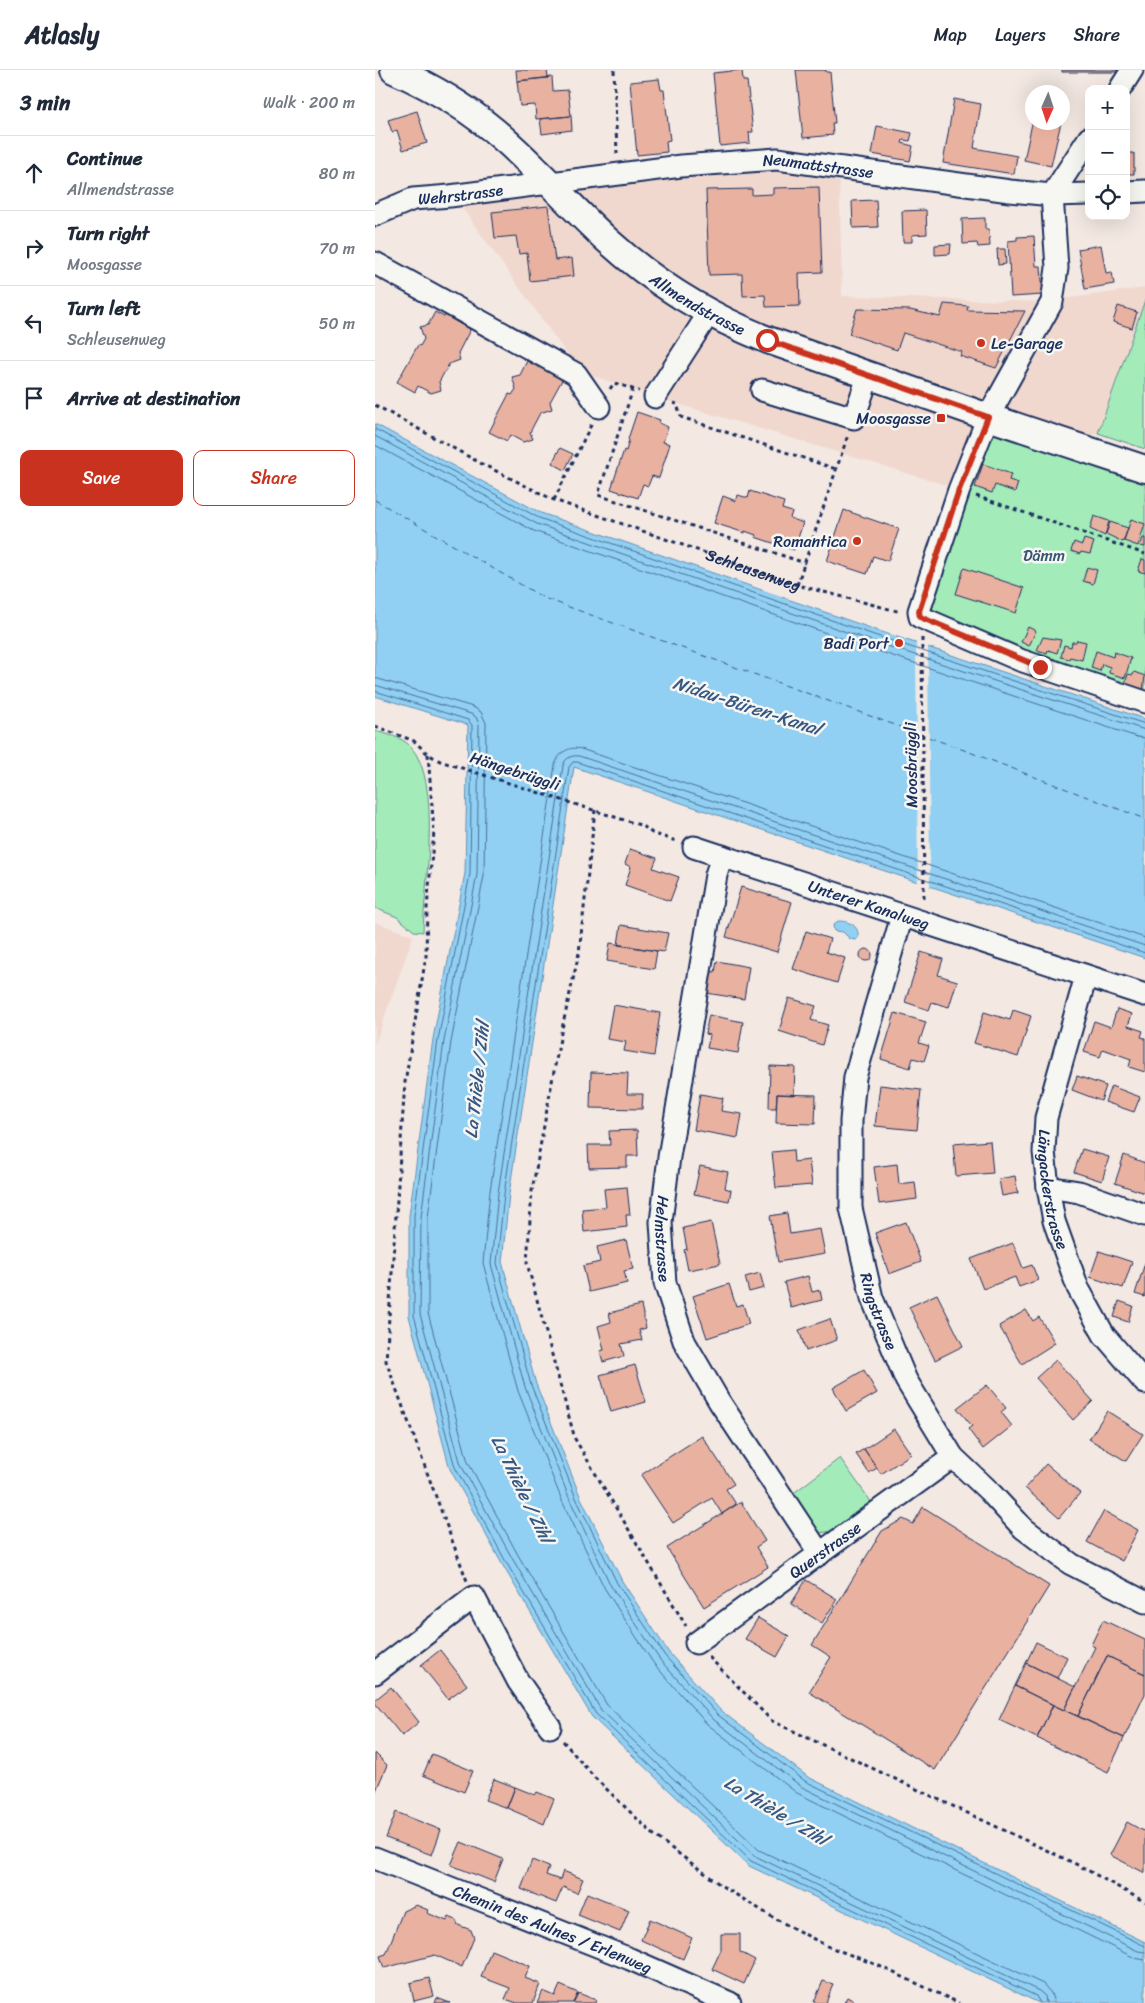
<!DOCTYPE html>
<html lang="en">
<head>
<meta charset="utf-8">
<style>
  body { margin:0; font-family:Sriracha,sans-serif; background:#f2f2f3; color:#1f2937 }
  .controls { position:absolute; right:15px; top:15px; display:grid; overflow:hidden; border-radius:10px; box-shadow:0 5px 20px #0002 }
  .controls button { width:45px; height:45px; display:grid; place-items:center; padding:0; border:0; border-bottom:1px solid #e0e1e3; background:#fff; color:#1f2937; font:25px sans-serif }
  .compass { position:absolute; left:650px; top:15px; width:45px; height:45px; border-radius:50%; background:#fff; box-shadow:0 5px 20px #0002; rotate:183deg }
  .stop { position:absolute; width:15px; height:15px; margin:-11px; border:4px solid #c8321e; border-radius:50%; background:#fff }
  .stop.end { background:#c8321e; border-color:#fff; box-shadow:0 1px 5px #0008 }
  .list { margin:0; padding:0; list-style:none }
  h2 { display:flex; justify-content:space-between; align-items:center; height:65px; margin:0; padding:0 20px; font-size:21px }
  h2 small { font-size:16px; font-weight:400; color:#747a83 }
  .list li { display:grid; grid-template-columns:32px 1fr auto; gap:15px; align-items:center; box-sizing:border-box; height:75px; padding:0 20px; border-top:1px solid #e0e1e3 }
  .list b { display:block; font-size:19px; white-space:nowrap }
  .list p { margin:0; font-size:16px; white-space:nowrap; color:#747a83 }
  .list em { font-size:16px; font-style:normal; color:#747a83 }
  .actions { display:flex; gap:10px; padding:15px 20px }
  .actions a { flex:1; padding:11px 0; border:1px solid #c8321e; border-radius:10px; text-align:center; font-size:18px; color:#c8321e }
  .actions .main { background:#c8321e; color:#fff }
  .icon { flex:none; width:28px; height:28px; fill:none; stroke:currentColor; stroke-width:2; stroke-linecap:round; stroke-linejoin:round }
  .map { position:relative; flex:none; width:770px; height:1933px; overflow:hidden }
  header { display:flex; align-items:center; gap:30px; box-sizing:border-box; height:70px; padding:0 25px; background:#fff; border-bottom:1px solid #e0e1e3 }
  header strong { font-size:24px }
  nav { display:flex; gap:28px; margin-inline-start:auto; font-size:18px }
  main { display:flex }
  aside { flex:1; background:#fff }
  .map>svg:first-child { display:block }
</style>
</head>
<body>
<header>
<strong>Atlasly</strong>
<nav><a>Map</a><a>Layers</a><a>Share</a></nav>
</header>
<main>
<aside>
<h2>3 min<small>Walk · 200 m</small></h2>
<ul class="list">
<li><svg class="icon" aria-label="ahead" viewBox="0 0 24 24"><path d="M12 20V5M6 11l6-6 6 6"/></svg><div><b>Continue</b><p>Allmendstrasse</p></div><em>80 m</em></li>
<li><svg class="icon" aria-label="right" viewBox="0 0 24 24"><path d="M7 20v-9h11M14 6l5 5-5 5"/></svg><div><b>Turn right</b><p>Moosgasse</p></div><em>70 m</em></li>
<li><svg class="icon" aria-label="left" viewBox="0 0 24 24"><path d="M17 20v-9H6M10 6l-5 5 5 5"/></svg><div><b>Turn left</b><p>Schleusenweg</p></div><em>50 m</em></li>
<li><svg class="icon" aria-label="arrive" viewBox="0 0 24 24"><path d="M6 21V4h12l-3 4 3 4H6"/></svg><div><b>Arrive at destination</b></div></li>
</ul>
<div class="actions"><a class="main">Save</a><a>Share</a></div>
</aside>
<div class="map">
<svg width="770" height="1933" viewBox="0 0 770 1933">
  <rect width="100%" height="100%" fill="#f3e8e2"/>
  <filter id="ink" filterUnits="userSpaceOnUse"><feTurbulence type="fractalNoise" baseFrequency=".02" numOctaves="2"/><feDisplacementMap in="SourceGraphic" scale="10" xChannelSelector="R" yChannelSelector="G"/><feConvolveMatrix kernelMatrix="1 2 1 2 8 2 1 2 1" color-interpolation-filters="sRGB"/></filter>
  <g filter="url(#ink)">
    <path fill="#f0d8ce" d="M306 96 464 97 467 226 665 232 770 218V230L723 363 571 415 280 327 204 301 78 125Z
      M0 852 38 866 0 974Z"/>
    <path fill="#a3ebb9" stroke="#5f8d8c" d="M770 230V379L723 363Z
      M610 357 770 410V629L544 541Z
      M0 661C11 664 27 667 35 676 68 711 49 816 48 862L39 861 22 847 0 838Z
      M465 1388 497 1433C481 1445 463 1466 441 1462L416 1425Z"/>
    <path fill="#91d0f2" stroke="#6290b7" d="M0 354 166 443 504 561 770 649V888L199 697 134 1124 127 1192 161 1314 205 1426 247 1511 294 1583 346 1641 433 1707 770 1872V1933H664L374 1796 217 1647 127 1494 75 1399 34 1246V1146L58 969 90 803 93 655 0 626Z
      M463 851C473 851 485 855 483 868L480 870 475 869 468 862 459 861 458 855Z"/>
    <path fill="#f3e8e2" d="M541 571 553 574 555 818 543 814Z"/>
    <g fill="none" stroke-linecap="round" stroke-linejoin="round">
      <path stroke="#4a6f99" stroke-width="1" d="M0 359 164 448 502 566 770 654
        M0 366 162 454 500 572 770 660
        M0 375 159 461 497 579 762 667 770 668
        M0 608 98 637 106 642 111 653 109 806 76 972 53 1147V1243L93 1392 143 1485 232 1635 384 1780 668 1914 676 1923 679 1933
        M0 615 96 644 101 647 104 654 102 805 69 971 46 1147 45 1244 86 1395 137 1488 226 1640 380 1786 664 1921 670 1926 671 1933
        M0 621 93 650 97 655 95 804 63 970 39 1146V1245L80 1397 131 1492 221 1644 376 1791 661 1926 665 1933
        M770 868 206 679C194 676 184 682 180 695L115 1121 108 1193 143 1321 188 1433 230 1519 279 1594 332 1654 422 1723 760 1888 770 1890
        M770 876 204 686C196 685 190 688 188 696L123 1123 116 1194 150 1317 195 1430 236 1516 285 1590 339 1650 427 1717 763 1881 770 1882
        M770 883 202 692H198L194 697 129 1124 122 1193 156 1315 201 1428 242 1513 290 1586 343 1645 430 1711 770 1876"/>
      <path stroke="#385783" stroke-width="1" stroke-dasharray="6 5" stroke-linecap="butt" d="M0 430 169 528 589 680 770 749"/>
    </g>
    <path fill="#e9b1a0" stroke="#1b2f5e" d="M141 0H172L173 8 142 11Z
      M367 0 368 11H372L378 62H374L375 73 345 76 338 3Z
      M421 0H451V2H455L460 53H457L458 65 428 68Z
      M687 0H743V2H687Z
      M177 7 178 21 193 20 196 46 161 49 160 35 145 36 142 11Z
      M284 9 286 20H289L295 70 291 71 292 82 262 85 255 12Z
      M579 29 606 34 599 78 642 86 639 104 568 93Z
      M42 41 52 73 28 80 22 60 17 62 13 50Z
      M196 46 197 60 167 64 165 49Z
      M658 49V52H686L676 96 649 90Z
      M502 56 537 63 535 71 528 70 527 73 538 76 535 91 497 84Z
      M751 83H759V104H751Z
      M444 117 447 202 424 203 425 236 391 237 390 225 368 226 367 204 334 205 331 120 377 119V125L398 124V118Z
      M501 130 503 157 478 158 477 131Z
      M173 136 180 190 197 188 199 206 155 211 152 183 144 184 141 166 120 168 117 142Z
      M551 140 552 164 537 165V172H528L527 141Z
      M610 148V159H614L615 176 603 177 602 173 588 174 587 149Z
      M659 166 661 196H666L668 225 636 227 633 171 642 170V167Z
      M576 174 575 184 560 185V175Z
      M726 175 731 203 737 202 739 214 710 219 703 179Z
      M622 179H630L631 194 623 195Z
      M569 234 593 236 592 240 650 241 621 298 585 286 587 282 528 263 522 280 474 264 482 239 535 240 565 247Z
      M743 236 762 242 757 258 738 252Z
      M60 242 69 247 70 245 95 260 83 283 85 290 74 294 64 312 66 320 56 323 43 316 40 322 22 312 43 275 45 276 49 269 45 257 53 255Z
      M152 291 161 296 162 294 187 310 175 332 177 339 165 343 155 362 158 369 148 372 135 365 132 371 114 362 134 324 137 325 141 319 137 307 145 305Z
      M262 342 285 350 284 353 293 357 288 372 295 374 284 408 277 406 273 416 268 414 263 428 236 419 249 380 251 381 254 370 253 369Z
      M185 378 198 384 190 400 177 393Z
      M608 394 636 404 634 410 643 413 640 422 620 415 617 423 600 417Z
      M375 421 409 432 407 439 417 442 415 448 428 453 419 480 380 467 381 465 370 461V463L339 453 348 426 361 431 363 425 373 428Z
      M469 440 524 459 513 491 498 486 492 504 452 491Z
      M719 446 734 451 730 466 715 459Z
      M756 449 770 454 763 476 749 471Z
      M735 452 753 458 748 472 731 464Z
      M768 468H770V477L765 476Z
      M709 469 719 472 715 484 706 482 705 484 696 481 699 472 707 475Z
      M767 489 770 490V503L763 501Z
      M712 497 722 500 718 514 708 511Z
      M589 498 649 518 641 543 581 524Z
      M653 557 661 561 654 576 646 572Z
      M668 567 686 570 682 583 673 580 672 583 662 580Z
      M702 570 711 572 707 590 695 587 694 589 686 587 689 575 696 577 697 572H701Z
      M721 581 738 587 739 582 756 588 750 608 734 603 735 597 727 594 725 601 716 598Z
      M759 602 770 606 768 621 750 614 753 604 758 605Z
      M255 779 282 788 278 798 304 807 295 831 250 815 256 797 250 794Z
      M366 817 417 832 402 882 351 867Z
      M246 855 293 863 289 882 243 875Z
      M431 861 455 869 451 882 470 888 462 913 418 899Z
      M235 873 282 881 279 899 232 891Z
      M485 885a6 6 0 1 1 12 0a6 6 0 1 1-12 0Z
      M546 882 568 889 563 905 582 911 574 937 557 932 554 940 530 932Z
      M342 891 374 897 369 929 331 923 334 901 340 902Z
      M414 928 441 936 436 950 453 955 447 975 404 961Z
      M238 935 285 943 279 986 249 981 251 972 232 969Z
      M742 939 757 944 753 956 768 961 766 967 770 968V1002L754 997 756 989 728 979 725 987 709 982 719 951 736 957Z
      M638 940 656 946 643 987 599 973 609 942 635 950Z
      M520 943 551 952 544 973 554 976 549 991 538 988 535 998 506 989Z
      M334 945 368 952 363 983 332 978 335 965 330 964Z
      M395 996 420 997 419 1025 402 1024 401 1038H394Z
      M216 1002 253 1003 252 1024H268L267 1039 215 1038Z
      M702 1006 731 1016 726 1031 697 1020Z
      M505 1015 546 1020 542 1060 500 1056Z
      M736 1016 765 1027 759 1042 730 1032Z
      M325 1024 348 1028 346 1041 367 1044 363 1068 319 1060Z
      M402 1024 441 1025 440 1054 401 1053Z
      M262 1060 263 1086H252V1097L214 1098 213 1075H235L234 1061Z
      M615 1071 618 1103 581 1106 578 1074Z
      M707 1079 734 1087 727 1111 699 1102Z
      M418 1080 419 1092 434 1090 437 1115 401 1118 397 1082Z
      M749 1085 770 1093V1123L740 1113Z
      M522 1094 524 1114 540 1112 542 1129 504 1134 499 1097Z
      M325 1096 353 1102 350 1118 356 1120 354 1131 319 1124Z
      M640 1106 643 1123 627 1126 624 1109Z
      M252 1117 255 1145H251L252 1157 209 1162 207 1139 231 1137 229 1119Z
      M412 1143 415 1164 445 1159 450 1184 403 1192 395 1146Z
      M336 1152 345 1194 313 1200 309 1180 312 1179 308 1158Z
      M531 1152 546 1192 514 1204 500 1163Z
      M251 1170 258 1199 249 1201 252 1213 214 1222 208 1196 225 1192 222 1177Z
      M638 1173 648 1198 657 1195 663 1210 644 1217 640 1207 608 1219 596 1189Z
      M724 1181 757 1192 748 1218 715 1207Z
      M770 1193V1227L760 1224Z
      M385 1203 389 1218 374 1222 370 1207Z
      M433 1206 437 1222 445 1220 447 1230 416 1238 409 1212Z
      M354 1214 361 1236 368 1234 374 1254 332 1268 318 1226Z
      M562 1224 588 1276 560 1290 534 1237Z
      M744 1231 758 1236 753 1252 739 1247Z
      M266 1235 271 1258 264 1260 267 1270 246 1274 249 1286 228 1292 225 1281 229 1280 223 1256 236 1252 234 1243Z
      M651 1240 658 1251 664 1247 680 1273 647 1294 624 1256Z
      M455 1249 462 1270 431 1281 424 1260Z
      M681 1290 718 1331 698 1350 661 1308Z
      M260 1295 271 1332 236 1342 225 1305Z
      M489 1300 502 1323 471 1341 458 1318Z
      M612 1315 631 1338 626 1342 637 1356 608 1379 593 1359 597 1356 582 1338Z
      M732 1341 768 1364 751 1391 714 1369Z
      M519 1359 536 1384 506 1404 489 1379Z
      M327 1366 359 1414 351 1419 361 1434 347 1444 337 1428 298 1453 266 1405Z
      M489 1379 502 1398 494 1403 481 1384Z
      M671 1394 705 1423 684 1448 650 1418Z
      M366 1432 390 1471 381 1477 393 1497 329 1537 292 1478Z
      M548 1437 674 1516 560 1700 434 1622 456 1587 437 1575 507 1461 528 1449 538 1454Z
      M729 1441 763 1460 747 1491 712 1472Z
      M431 1510 462 1529 447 1553 416 1534Z
      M383 1548 414 1566 402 1587 370 1569Z
      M728 1550 770 1570V1604L732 1586 703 1646 689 1640 720 1577 716 1575Z
      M661 1572 692 1587 682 1608 651 1593Z
      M65 1580 92 1615 73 1629 46 1595Z
      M732 1586 770 1604V1624L749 1668 703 1646Z
      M651 1593 700 1617 689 1640 640 1616Z
      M640 1616 678 1635 662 1668 624 1650Z
      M16 1617 44 1652 27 1666 0 1633V1630Z
      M678 1635 749 1668 733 1702 662 1668Z
      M0 1683 12 1695 0 1723Z
      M57 1684 98 1701 89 1722 48 1705Z
      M119 1709 140 1717 132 1738 110 1730Z
      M140 1717 160 1725 162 1722 179 1729 169 1754 132 1738Z
      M21 1742 66 1760 57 1785 11 1768Z
      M752 1752 770 1762V1803L735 1785Z
      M86 1772 128 1789 119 1812 76 1795Z
      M157 1790 174 1797 171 1805 185 1810 188 1801 208 1809 202 1823 188 1817 181 1833 146 1819Z
      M212 1823 254 1840 245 1862 203 1845Z
      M41 1835 53 1840 52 1843 72 1851 74 1847 81 1850 83 1855 96 1860 99 1868 87 1897 60 1885 9 1898 5 1886 11 1884 28 1841Z
      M275 1849 317 1868 308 1889 266 1870Z
      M346 1864H365V1882L380 1890 369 1914 337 1899 346 1880Z
      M116 1880 155 1896 150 1908 165 1914 158 1933H142L130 1929 135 1918 106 1907Z
      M54 1908 59 1926 39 1931 35 1913Z
      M448 1911 458 1914 451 1933H441L439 1932Z
      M185 1915 203 1923 198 1933H162L168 1921 180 1926Z
      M203 1923 221 1930 220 1933H198Z
      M472 1927 483 1933H469Z
      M62 1928 75 1933H60Z"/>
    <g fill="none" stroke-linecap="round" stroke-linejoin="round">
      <g stroke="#1b2f5e" stroke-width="25">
        <g id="minor">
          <path d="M745 19 757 0"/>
          <path d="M714 68 677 125 682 198 677 232 613 347 584 420 544 541 545 547 645 590 770 632"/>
          <path d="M751 122 770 121"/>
          <path id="s2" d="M0 145 38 129 75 126 306 96 402 89 635 121 677 125 714 124"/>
          <path d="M0 193 201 304 224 337"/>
          <path d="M387 320 479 348 494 304"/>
          <path d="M280 327 334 243"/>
          <path id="s3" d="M319 777 770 925"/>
          <path id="s4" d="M347 786 341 805 294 1087 286 1152 290 1213 309 1271 344 1331 445 1484"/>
          <path id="s5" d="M527 846 480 1007 476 1051V1138L497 1228 531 1310 578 1387 614 1421 648 1458 696 1494 770 1532"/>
          <path id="s6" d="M711 906 671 1048 669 1082 673 1117 679 1151 703 1218 729 1265 770 1313"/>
          <path d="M673 1117 704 1122 770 1145"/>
          <path id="s7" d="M321 1573 578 1387"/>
          <path d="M0 1603 99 1527 143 1611 175 1657"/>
          <path id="s8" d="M0 1788 255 1889 355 1933"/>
        </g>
      </g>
      <g stroke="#1b2f5e" stroke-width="30">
        <g id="major">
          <path id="s9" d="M19 0C60 18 98 41 131 71 166 102 197 138 232 170 279 213 333 246 393 270L613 347 770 399"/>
        </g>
      </g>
      <g stroke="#1b2f5e" stroke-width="3" stroke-dasharray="4 4" stroke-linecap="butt">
        <path d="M239 0 242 84"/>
        <path d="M235 319 239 313 264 321"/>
        <path d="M258 319 223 425 430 493"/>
        <path d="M298 333 302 334 306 347 461 399"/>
        <path id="s1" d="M0 335 107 394 179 430 422 515 526 542"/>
        <path d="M601 426 770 484"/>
        <path d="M179 430 217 353"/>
        <path d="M422 515 473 365"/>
        <path d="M547 568 549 832"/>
        <path d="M0 656 39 671 53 684 65 691 268 756 277 763 301 771"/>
        <path d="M53 684 59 762 52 838 51 886 30 1012 11 1291 92 1511"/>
        <path d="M220 740 204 883 186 963 157 1121 152 1193 200 1369 311 1556"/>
        <path d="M334 1587 397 1651 705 1796 770 1832"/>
        <path d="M188 1671 218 1706 280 1766 347 1816 399 1848 452 1876 502 1895 584 1933"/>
      </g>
      <use href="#minor" stroke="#f6f6f2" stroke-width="21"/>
      <use href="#major" stroke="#f6f6f2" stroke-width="26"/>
    </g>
  </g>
  <g fill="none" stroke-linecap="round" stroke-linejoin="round" filter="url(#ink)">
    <path stroke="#c8321e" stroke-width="6" d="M392 270 613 347 584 420 544 541 545 547 665 597"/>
  </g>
  <g fill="#c8321e" stroke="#f6f6f2" stroke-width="2">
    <circle cx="606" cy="273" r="5"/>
    <rect x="561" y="343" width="10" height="10" rx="2.5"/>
    <circle cx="482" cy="471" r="5"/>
    <circle cx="524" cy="573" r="5"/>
  </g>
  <g text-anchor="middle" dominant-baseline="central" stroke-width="5" stroke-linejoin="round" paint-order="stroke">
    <g font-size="16" fill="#1b2f5e" stroke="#f6f6f2">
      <text stroke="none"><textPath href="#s2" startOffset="449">Neumattstrasse</textPath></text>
      <text stroke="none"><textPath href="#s2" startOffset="89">Wehrstrasse</textPath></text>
      <text stroke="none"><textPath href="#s9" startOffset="386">Allmendstrasse</textPath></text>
      <text stroke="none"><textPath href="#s1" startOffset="414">Schleusenweg</textPath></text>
      <text transform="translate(536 695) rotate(-91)">Moosbrüggli</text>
      <text transform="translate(140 701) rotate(18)">Hängebrüggli</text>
      <text stroke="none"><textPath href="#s3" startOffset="184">Unterer Kanalweg</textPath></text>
      <text stroke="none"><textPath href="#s6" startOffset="220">Längackerstrasse</textPath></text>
      <text stroke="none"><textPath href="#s4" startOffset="388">Helmstrasse</textPath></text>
      <text stroke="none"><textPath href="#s5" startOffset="406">Ringstrasse</textPath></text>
      <text stroke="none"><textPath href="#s7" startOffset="159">Querstrasse</textPath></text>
      <text stroke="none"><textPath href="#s8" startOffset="191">Chemin des Aulnes / Erlenweg</textPath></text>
    </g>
    <g font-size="16" fill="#1b2f5e" stroke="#f6f6f2" text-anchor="end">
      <text x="616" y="273" text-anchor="start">Le-Garage</text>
      <text x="556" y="348">Moosgasse</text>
      <text x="472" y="471">Romantica</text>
      <text x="514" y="573">Badi Port</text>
    </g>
    <g font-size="16" fill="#365570" stroke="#f6f6f2">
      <text x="669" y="485">Dämm</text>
    </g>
    <g font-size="18" font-style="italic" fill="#385783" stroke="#f6f6f2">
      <text transform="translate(372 636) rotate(18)">Nidau-Büren-Kanal</text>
      <text transform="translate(102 1010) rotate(-84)">La Thièle / Zihl</text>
      <text transform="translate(147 1419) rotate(64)">La Thièle / Zihl</text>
      <text transform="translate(401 1741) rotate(31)">La Thièle / Zihl</text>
    </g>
  </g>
</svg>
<div class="controls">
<button>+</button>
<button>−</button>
<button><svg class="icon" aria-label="locate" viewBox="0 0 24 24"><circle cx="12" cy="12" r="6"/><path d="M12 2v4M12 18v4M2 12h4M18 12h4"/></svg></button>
</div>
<svg class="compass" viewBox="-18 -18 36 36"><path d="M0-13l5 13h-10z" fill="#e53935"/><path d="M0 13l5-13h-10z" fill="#747a83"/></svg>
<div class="stop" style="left:392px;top:270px"></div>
<div class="stop end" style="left:665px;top:597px"></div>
</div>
</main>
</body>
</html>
